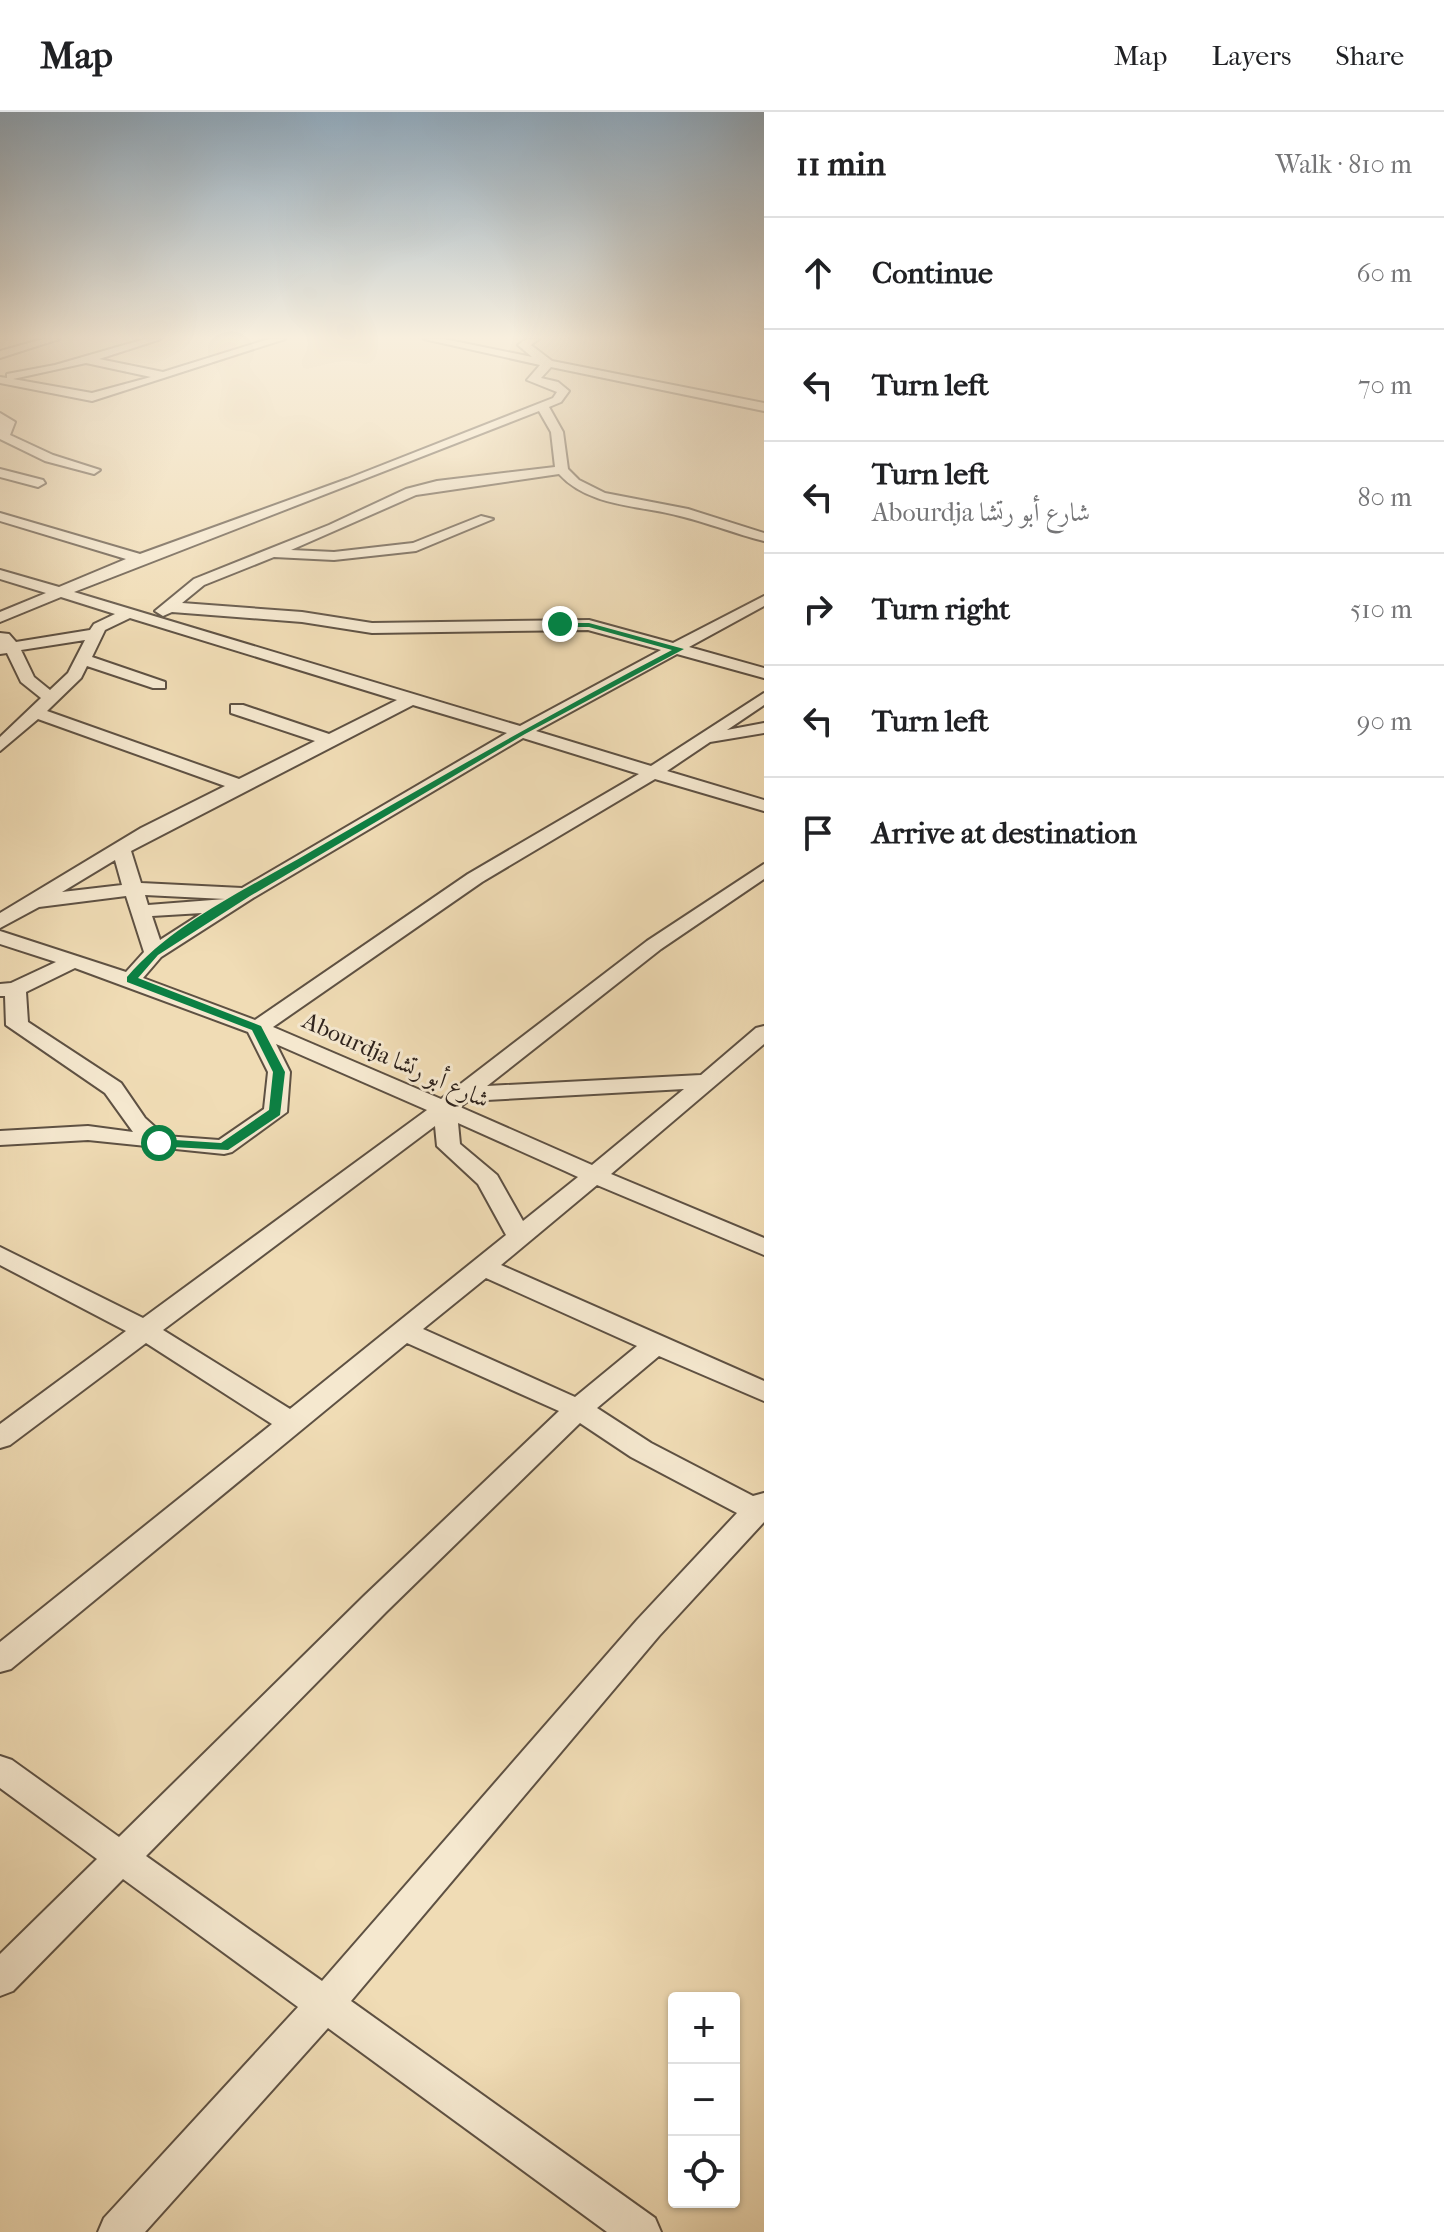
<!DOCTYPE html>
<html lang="en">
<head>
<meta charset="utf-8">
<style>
  body { margin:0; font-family:"IM FELL French Canon",Amiri,serif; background:#f6f6f6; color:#202124 }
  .controls { position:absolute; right:24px; bottom:24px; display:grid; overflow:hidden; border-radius:8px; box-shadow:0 2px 6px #0004 }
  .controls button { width:72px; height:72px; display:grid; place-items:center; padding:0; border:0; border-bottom:2px solid #e0e0e0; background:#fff; color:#202124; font:40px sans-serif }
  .stop { position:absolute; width:24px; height:24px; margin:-18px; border:6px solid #0b8043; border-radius:50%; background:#fff }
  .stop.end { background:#0b8043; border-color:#fff; box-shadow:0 2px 8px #0008 }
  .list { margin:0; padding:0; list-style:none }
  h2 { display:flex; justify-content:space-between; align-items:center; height:104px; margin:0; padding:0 32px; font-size:34px }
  h2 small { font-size:26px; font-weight:400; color:#757577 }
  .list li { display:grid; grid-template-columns:52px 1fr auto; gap:24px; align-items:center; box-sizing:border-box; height:112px; padding:0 32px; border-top:2px solid #e0e0e0 }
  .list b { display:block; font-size:30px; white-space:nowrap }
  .list p { margin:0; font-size:26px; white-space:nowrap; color:#757577 }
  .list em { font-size:26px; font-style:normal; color:#757577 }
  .icon { flex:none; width:44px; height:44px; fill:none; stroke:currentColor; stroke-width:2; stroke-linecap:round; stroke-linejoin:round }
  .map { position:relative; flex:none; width:764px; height:2120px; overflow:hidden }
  header { display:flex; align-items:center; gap:48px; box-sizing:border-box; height:112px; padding:0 40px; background:#fff; border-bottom:2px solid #e0e0e0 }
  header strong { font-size:38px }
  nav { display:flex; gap:44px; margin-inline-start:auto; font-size:28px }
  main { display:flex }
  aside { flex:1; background:#fff }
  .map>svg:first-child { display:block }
</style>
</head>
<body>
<header>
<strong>Map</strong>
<nav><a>Map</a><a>Layers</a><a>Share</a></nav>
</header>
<main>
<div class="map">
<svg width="764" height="2120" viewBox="0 0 764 2120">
  <rect width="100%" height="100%" fill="#f0dcb5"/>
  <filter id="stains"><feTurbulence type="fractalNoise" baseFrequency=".0025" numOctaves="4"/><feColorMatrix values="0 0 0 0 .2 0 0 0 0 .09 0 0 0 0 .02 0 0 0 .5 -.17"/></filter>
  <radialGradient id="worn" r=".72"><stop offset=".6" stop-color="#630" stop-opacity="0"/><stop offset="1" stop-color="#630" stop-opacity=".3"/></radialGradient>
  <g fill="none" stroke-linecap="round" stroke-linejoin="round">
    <g stroke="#5e5143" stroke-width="4">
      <path id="minor" d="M43 227H59L0 246V239Z
        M145 227H161L99 247 163 260 269 227H285L92 289 0 271V265L7 266V262L55 253ZM86 251 151 265 92 281 13 267Z
        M424 227H444L532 245 518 233 526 227H539L531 233 552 249 764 291V299L551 255 541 266 558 270 569 279 561 290 549 295 563 320 568 357 579 368 605 381 688 397 764 421V429C736 422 709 411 680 404 639 393 589 395 559 362L416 383 291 438 334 440 413 431 481 404 493 407 416 439 334 448 274 445 204 473 182 491 302 500 372 511 589 508 673 531 764 484V494L689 535 764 556V566L677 542 536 619 651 654 764 581V593L727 618 764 611V621L710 630 667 659 764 688V699L655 667 482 770 273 915 441 987 647 829 764 752V767L661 837 487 974 701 963 756 916 764 914V932L611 1062 764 1126V1143L597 1073 501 1153 764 1269V1289L659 1244 597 1296 651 1331 753 1384 764 1381V1410L659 1524 351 1889 655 2106 661 2120H607L328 1916 145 2120H98L104 2106 298 1895 123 1767 13 1879 0 1884V1842L97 1747 0 1676V1644L12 1648 119 1725 364 1484 559 1299 407 1231 11 1557 0 1560V1530L272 1312 146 1231 10 1333 0 1336V1312L126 1219 0 1153V1135L143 1206 427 998 276 932 290 960 287 1000 232 1040 224 1042 88 1028 0 1033V1019L88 1014 133 1020 105 981 6 913 5 884H0V872L11 871 56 850 0 832V819L126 860 144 840 126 784 39 795 0 816V801L141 716 225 674 38 607 0 639V625L41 586 21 570 7 541 0 542V521L9 522 16 530 90 518 94 512 115 502 61 485 0 510V500L46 481 0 467V458L59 475 126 447 0 409V401L140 442 347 367 553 286 557 280 527 268 540 253ZM539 299 551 320 555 355 437 369 406 377 329 413 194 467 155 499 163 504 172 500 302 510 372 521 588 518 661 538 520 614 74 480ZM130 506 397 588 329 622 243 593H231V601L315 629 239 667 47 599 81 566 87 554 153 576H165V570L92 545 105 518ZM85 528 68 561 50 578 34 565 21 538ZM413 593 507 621 242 776 141 771 131 739ZM523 626 639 662 468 762 255 908 143 866 161 845 253 786ZM115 748 122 773 62 780ZM145 783 225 787 148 793ZM202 801 160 828 152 804ZM75 856 248 920 268 960 264 997 219 1028 165 1024 145 1006 121 971 28 910 26 880ZM684 977 592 1053 460 995 468 989ZM458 1011 565 1059 578 1065 523 1109 497 1063 460 1032ZM435 1014 437 1034 478 1072 506 1123 290 1297 163 1218ZM486 1166 637 1234 575 1285 423 1217ZM580 1311 631 1345 737 1401 637 1508 322 1869 146 1744 386 1500Z
        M0 301 15 310 10 323 53 343 100 358 94 362 45 349 0 327Z
        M0 357 43 368 45 371 38 375 0 365Z"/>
    </g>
    <use href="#minor" fill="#f5e8cf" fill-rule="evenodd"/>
  </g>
  <linearGradient id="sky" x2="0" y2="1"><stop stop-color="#91abbf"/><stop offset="0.43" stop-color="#f8efde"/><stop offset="1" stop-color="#f8efde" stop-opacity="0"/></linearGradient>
  <rect width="764" height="524" fill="url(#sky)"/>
  <path fill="#0b8043" d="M557 511H589L684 537 525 622 250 784 158 843 138 866 261 914 285 960 280 1003 228 1038 154 1034 152 1031 159 1027 221 1031 269 998 273 960 252 918 127 870V865C174 810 249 776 312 739 431 670 550 602 672 538L589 515H560Z"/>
  <g text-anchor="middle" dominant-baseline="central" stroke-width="6" stroke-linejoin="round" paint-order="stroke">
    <g font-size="24" fill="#2e231d" stroke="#f5e8cf">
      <text transform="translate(396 948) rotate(24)">Abourdja شارع أبو رتشا</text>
    </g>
  </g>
  <rect width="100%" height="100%" filter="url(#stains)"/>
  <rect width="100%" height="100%" fill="url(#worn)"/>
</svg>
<div class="controls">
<button>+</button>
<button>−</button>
<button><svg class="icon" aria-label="locate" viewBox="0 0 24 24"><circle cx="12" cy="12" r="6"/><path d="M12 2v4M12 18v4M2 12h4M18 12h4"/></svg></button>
</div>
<div class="stop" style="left:159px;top:1031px"></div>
<div class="stop end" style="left:560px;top:512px"></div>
</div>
<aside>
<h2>11 min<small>Walk · 810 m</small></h2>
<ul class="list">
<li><svg class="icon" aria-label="ahead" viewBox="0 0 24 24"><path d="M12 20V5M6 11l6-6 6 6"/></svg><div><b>Continue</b></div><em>60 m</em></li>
<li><svg class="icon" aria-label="left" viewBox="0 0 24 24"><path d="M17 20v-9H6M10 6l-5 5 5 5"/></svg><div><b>Turn left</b></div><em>70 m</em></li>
<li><svg class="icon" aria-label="left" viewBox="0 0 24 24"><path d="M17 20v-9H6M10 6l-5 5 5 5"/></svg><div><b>Turn left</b><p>Abourdja شارع أبو رتشا</p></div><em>80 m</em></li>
<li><svg class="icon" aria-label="right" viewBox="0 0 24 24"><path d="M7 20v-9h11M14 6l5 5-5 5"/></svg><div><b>Turn right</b></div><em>510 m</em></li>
<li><svg class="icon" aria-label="left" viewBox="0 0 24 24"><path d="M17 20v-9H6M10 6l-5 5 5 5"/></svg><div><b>Turn left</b></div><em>90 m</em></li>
<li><svg class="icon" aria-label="arrive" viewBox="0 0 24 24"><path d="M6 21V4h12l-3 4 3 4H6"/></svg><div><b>Arrive at destination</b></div></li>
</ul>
</aside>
</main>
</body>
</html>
